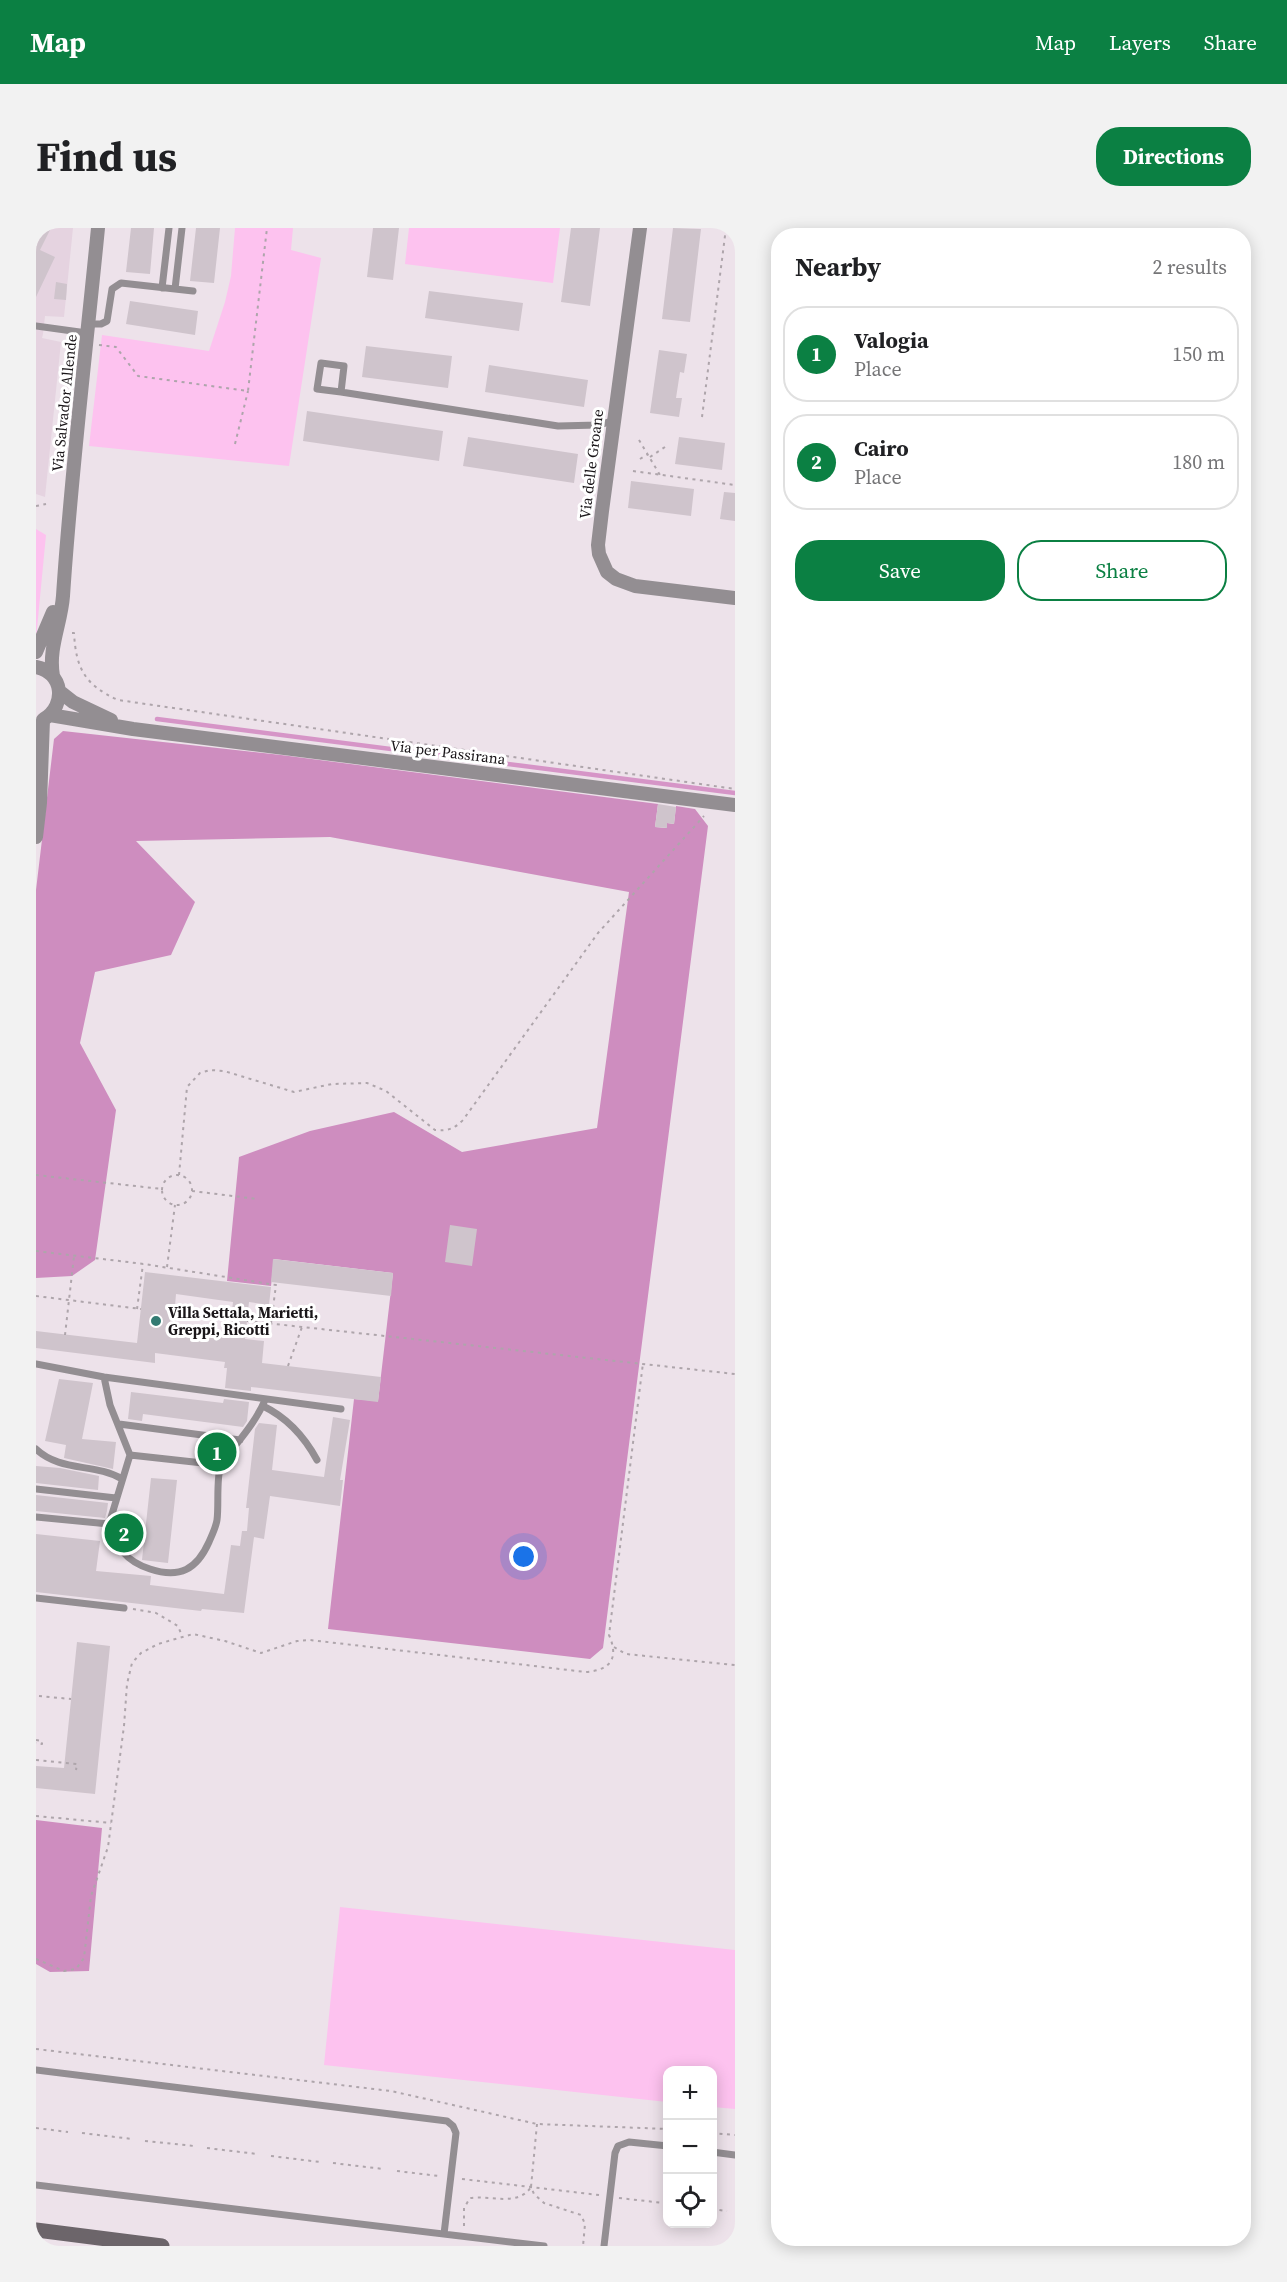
<!DOCTYPE html>
<html lang="en">
<head>
<meta charset="utf-8">
<style>
  body { margin:0; font-family:"Source Serif 4",serif; background:#f2f2f2; color:#202124 }
  .controls { position:absolute; right:18px; bottom:18px; display:grid; overflow:hidden; border-radius:12px; box-shadow:0 3px 15px #0003 }
  .controls button { width:54px; height:54px; display:grid; place-items:center; padding:0; border:0; border-bottom:2px solid #e0e0e0; background:#fff; color:#202124; font:30px sans-serif }
  .you { position:absolute; left:488px; top:1329px; width:21px; height:21px; margin:-15px; border:4px solid #fff; border-radius:50%; background:#1a73e8; box-shadow:0 0 0 9px #1a73e833 }
  .badge { display:grid; place-items:center; width:39px; height:39px; border-radius:50%; background:#0b8043; color:#fff; font-size:20px; font-weight:700 }
  .pin { position:absolute; translate:-50% -50%; border:3px solid #fff; box-shadow:0 2px 6px #0006 }
  .list { margin:0; padding:0; list-style:none }
  h2 { display:flex; justify-content:space-between; align-items:center; height:78px; margin:0; padding:0 24px; font-size:26px }
  h2 small { font-size:20px; font-weight:400; color:#757577 }
  .list li { display:grid; grid-template-columns:39px 1fr auto; gap:18px; align-items:center; box-sizing:border-box; height:96px; margin:0 12px 12px; padding:0 12px; border:2px solid #e0e0e0; border-radius:24px }
  .list b { display:block; font-size:22px; white-space:nowrap }
  .list p { margin:0; font-size:20px; white-space:nowrap; color:#757577 }
  .list em { font-size:20px; font-style:normal; color:#757577 }
  .actions { display:flex; gap:12px; padding:18px 24px }
  .actions a { flex:1; padding:14px 0; border:2px solid #0b8043; border-radius:24px; text-align:center; font-size:21px; color:#0b8043 }
  .actions .main { background:#0b8043; color:#fff }
  .icon { flex:none; width:33px; height:33px; fill:none; stroke:currentColor; stroke-width:2; stroke-linecap:round; stroke-linejoin:round }
  .map { position:relative; flex:none; width:699px; height:2018px; overflow:hidden; border-radius:24px }
  header { display:flex; align-items:center; gap:36px; box-sizing:border-box; height:84px; padding:0 30px; background:#0b8043; color:#fff }
  header strong { font-size:28px }
  nav { display:flex; gap:33px; margin-inline-start:auto; font-size:21px }
  .intro { display:flex; align-items:center; justify-content:space-between; box-sizing:border-box; height:144px; padding:0 36px }
  h1 { margin:0; font-size:42px }
  .button { padding:15px 27px; border-radius:24px; background:#0b8043; color:#fff; font-size:21px; font-weight:700 }
  main { display:flex; gap:36px; padding:0 36px }
  aside { flex:1; background:#fff; border-radius:24px; box-shadow:0 3px 15px #0003 }
  .map>svg:first-child { display:block }
</style>
</head>
<body>
<header>
<strong>Map</strong>
<nav><a>Map</a><a>Layers</a><a>Share</a></nav>
</header>
<div class="intro"><h1>Find us</h1><a class="button">Directions</a></div>
<main>
<div class="map">
<svg width="699" height="2018" viewBox="0 0 699 2018">
  <rect width="100%" height="100%" fill="#ede2ea"/>
  <path fill="#e5d3e0" d="M0 0H37L28 89 9 88 7 106 6 110 25 114 9 269 0 266Z"/>
  <path fill="#fdc2ef" d="M199 0H257L255 22 285 30 253 238 53 218 66 107 173 123 189 74 195 48Z
    M373 0H524L517 55 369 36Z
    M0 301 10 307 0 411Z
    M304 1679 699 1722V1881L677 1879 676 1842H632L631 1874 288 1837Z"/>
  <path fill="#ce8dbf" d="M27 503 245 527 622 576 619 599 630 600 631 595 638 596 640 578 659 581 672 598 567 1420 554 1431 292 1401 318 1171 342 1173 357 1045 238 1031 235 1058 191 1053 203 929 274 903 358 884 426 924 561 900 593 664 294 609 100 613 159 674 135 727 59 744 44 815 80 882 59 1032 36 1048 0 1050V662L18 511Z
    M0 1592 66 1600 53 1743 14 1744 0 1736Z"/>
  <g fill="none" stroke-linecap="round" stroke-linejoin="round">
    <path stroke="#d695c7" stroke-width="4.5" d="M121 491 699 565"/>
  </g>
  <path fill="#cfc4cc" fill-rule="evenodd" d="M0 0H15L4 22 19 29 0 69Z
    M95 0H118L114 46 90 44Z
    M160 0H184L178 55 154 53Z
    M337 0H363L357 52 331 49Z
    M535 0H564L554 78 525 74Z
    M637 0 665 1 654 94 626 91Z
    M20 54 31 56 30 72 18 71Z
    M393 63 487 75 483 103 389 90Z
    M94 73 162 83 159 107 90 96Z
    M330 118 416 128 412 160 326 149Z
    M623 122 651 126 648 145 644 144 640 170H646L643 189 614 185Z
    M453 137 552 152 548 179 449 164Z
    M271 183 407 203 403 233 267 213Z
    M432 209 542 226 538 255 427 238Z
    M643 209 689 215 686 242 639 236Z
    M595 253 658 261 655 288 592 280Z
    M688 264 699 265V293L684 291Z
    M622 576 640 579 638 596 631 595V600L619 599Z
    M414 997 441 1001 436 1038 409 1034Z
    M237 1031 357 1045 355 1068 235 1054Z
    M109 1044 235 1059 233 1077 213 1074 209 1111 228 1113 226 1135 345 1149 342 1174 215 1159V1163L189 1160 191 1140H188L189 1134 119 1125V1135L0 1120V1103L101 1115ZM140 1066 197 1074 193 1108 137 1102Z
    M23 1151 57 1155 46 1211 80 1214 77 1241 28 1230 30 1217 9 1213Z
    M95 1164 187 1175 188 1171 213 1174 211 1193 207 1199 107 1186 106 1193 92 1191Z
    M297 1189 314 1192 304 1252H307L304 1278 234 1268 228 1311 218 1309 208 1385 166 1381 165 1383 0 1364V1306L64 1313 60 1343 115 1348 114 1357 188 1366 195 1317 204 1318 206 1303H211L213 1280H210L219 1201 223 1195 241 1197 236 1242 288 1249Z
    M0 1238 24 1240 63 1248 62 1262 0 1255Z
    M115 1250 141 1252 132 1335 106 1332Z
    M0 1267 72 1275 71 1283 69 1290 0 1283Z
    M41 1414 74 1418 59 1566 0 1560V1538L28 1540Z"/>
  <g fill="none" stroke-linecap="round" stroke-linejoin="round">
    <path stroke="#aea5ab" stroke-width="2" stroke-dasharray="3 4.5" stroke-linecap="butt" d="M63 117 80 119 102 148 212 163 231 0
      M28 119 37 120
      M666 189 690 0
      M603 212 624 247
      M199 216 212 163
      M614 229 629 219
      M604 231 612 226
      M597 243 699 257
      M0 278 10 276
      M36 405H38C40 441 49 457 82 472L699 561
      M0 947 126 961
      M143 947 151 859 164 845 174 842 188 843 258 864 296 856 331 855 350 863 399 902C412 903 418 901 427 892L562 705 668 588
      M126 962a15 15 0 1 1 30 0a15 15 0 1 1-30 0Z
      M156 963 221 971
      M0 1023 108 1036 240 1057 235 1095
      M131 1039 139 977
      M0 1068 105 1081
      M101 1081 107 1036
      M138 1084 195 1091
      M211 1093 699 1146
      M29 1107 38 1028
      M252 1138 266 1099
      M97 1381 120 1385 142 1398 146 1408
      M578 1419 590 1426 699 1437
      M3 1468 35 1471
      M0 1512 6 1513V1516L0 1515
      M0 1532 41 1536 40 1542
      M0 1588 75 1595
      M0 1731 28 1743 40 1741 48 1730 55 1668 72 1619 88 1498 91 1456 96 1435 105 1425 122 1416 157 1406 189 1413 225 1425 261 1413 274 1412 550 1444C575 1442 583 1430 573 1407L607 1135
      M0 1821 355 1863 501 1896 632 1901
      M501 1896 495 1959 498 1966 508 1975 545 1987 549 1996 547 2018
      M0 1900 32 1904
      M46 1905 96 1911
      M676 1905 699 1907
      M109 1913 158 1918
      M171 1920 221 1926
      M235 1928 284 1934
      M297 1935 347 1941
      M361 1943 403 1948
      M426 1951 563 1967
      M583 1970 628 1975
      M676 1981 691 1983
      M428 1998V1980L434 1970C454 1967 482 1979 495 1959"/>
    <path stroke="#938e92" stroke-width="7" d="M126 60 133 0
      M139 61 146 0
      M53 96H65L71 93 76 61 85 55 157 63
      M0 98 51 105
      M305 164 281 161 285 135 308 138 305 164 522 198 562 197 577 193
      M0 1136 68 1149 305 1181
      M68 1149 74 1177 94 1227 73 1296
      M227 1178C252 1190 268 1208 281 1232
      M83 1196 204 1212
      M0 1221C24 1244 59 1235 86 1251
      M94 1227 185 1237
      M0 1261 80 1270
      M0 1289 73 1296C81 1319 89 1333 114 1341 144 1351 161 1341 173 1314 176 1307 180 1299 181 1292 183 1278 180 1248 185 1237 188 1230 195 1224 199 1218 210 1204 222 1189 229 1172
      M0 1370 88 1380
      M0 1842 411 1893 417 1898 420 1905 408 2006
      M676 1924 699 1927
      M0 1957 508 2018
      M568 2018 579 1925 582 1918 593 1914 632 1918"/>
    <path stroke="#938e92" stroke-width="14" d="M604 0 566 283 562 317 563 326 571 344 580 351 599 358 699 370
      M0 424 17 384
      M0 439C27 444 31 477 8 491
      M17 448C12 420 25 396 27 368 35 245 50 123 62 0
      M23 463 37 474 75 492
      M14 487 97 501 699 577
      M0 609 4 575 7 492"/>
    <path stroke="#6c656a" stroke-width="15" d="M0 2002 126 2018"/>
  </g>
  <circle fill="#337a72" stroke="#fff" stroke-width="2" cx="120" cy="1093" r="6"/>
  <g text-anchor="middle" dominant-baseline="central" stroke-width="6" stroke-linejoin="round" paint-order="stroke">
    <g font-size="15" fill="#1a1619" stroke="#fff">
      <text transform="translate(28 175) rotate(-84)">Via Salvador Allende</text>
      <text transform="translate(555 236) rotate(-83)">Via delle Groane</text>
      <text transform="translate(412 524) rotate(7)">Via per Passirana</text>
    </g>
    <g font-size="15" font-weight="bold" fill="#1a1619" stroke="#fff" text-anchor="start">
      <text x="132" y="1084">Villa Settala, Marietti,<tspan x="132" dy="17">Greppi, Ricotti</tspan></text>
    </g>
  </g>
</svg>
<div class="controls">
<button>+</button>
<button>−</button>
<button><svg class="icon" aria-label="locate" viewBox="0 0 24 24"><circle cx="12" cy="12" r="6"/><path d="M12 2v4M12 18v4M2 12h4M18 12h4"/></svg></button>
</div>
<div class="you"></div>
<div class="pin badge" style="left:181px;top:1224px">1</div>
<div class="pin badge" style="left:88px;top:1305px">2</div>
</div>
<aside>
<h2>Nearby<small>2 results</small></h2>
<ul class="list">
<li><span class="badge">1</span><div><b>Valogia</b><p>Place</p></div><em>150 m</em></li>
<li><span class="badge">2</span><div><b>Cairo</b><p>Place</p></div><em>180 m</em></li>
</ul>
<div class="actions"><a class="main">Save</a><a>Share</a></div>
</aside>
</main>
</body>
</html>
